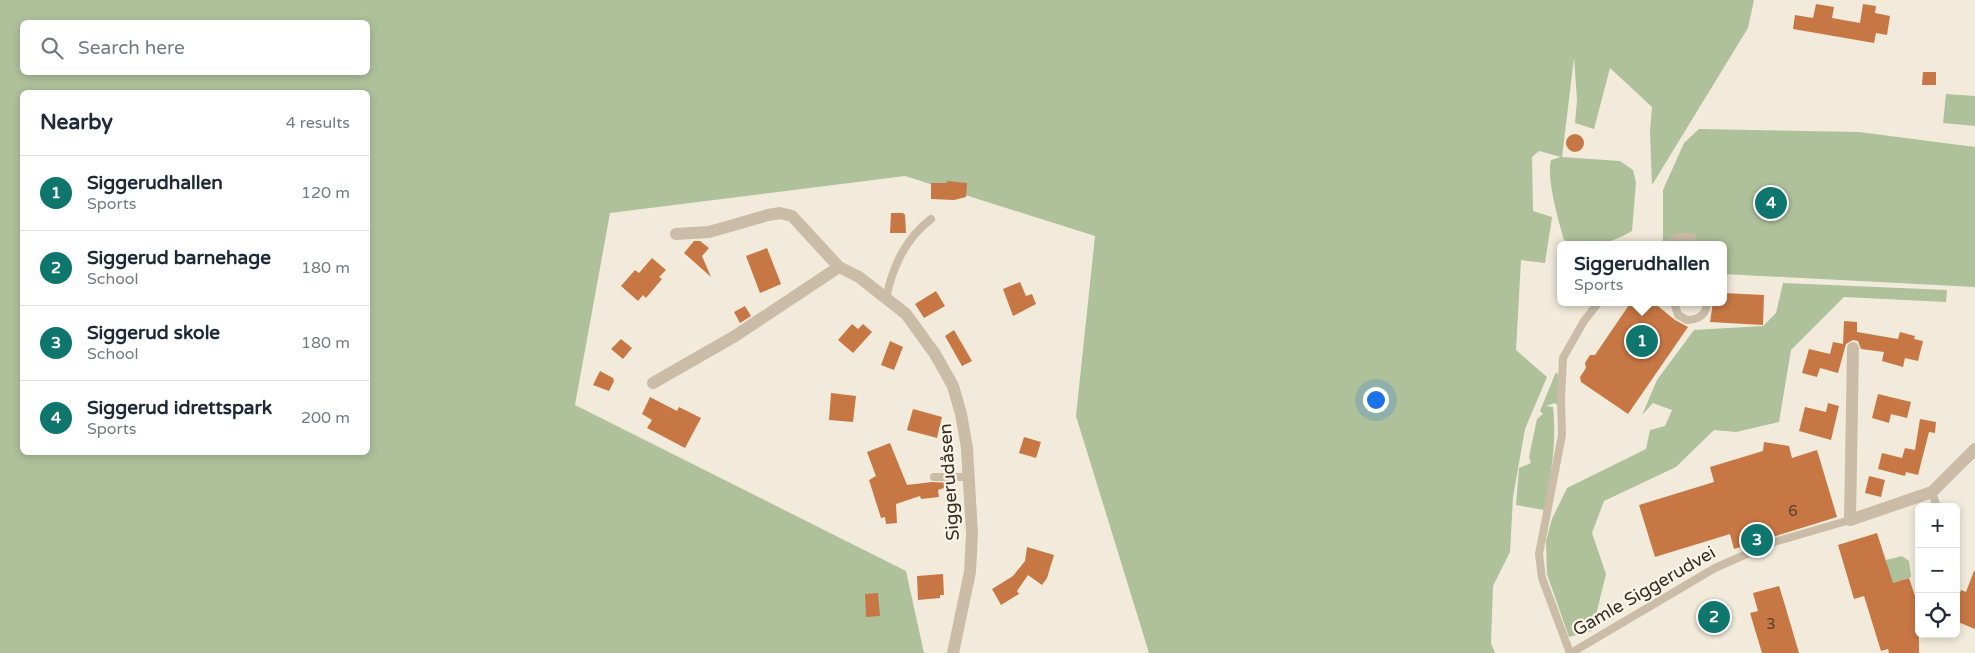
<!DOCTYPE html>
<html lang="en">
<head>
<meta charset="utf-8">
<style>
  body { margin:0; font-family:"Varela Round",sans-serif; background:#f2f2f3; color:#1f2937 }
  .controls { position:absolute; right:15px; bottom:15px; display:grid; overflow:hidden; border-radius:8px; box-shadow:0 2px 8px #0003 }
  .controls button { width:45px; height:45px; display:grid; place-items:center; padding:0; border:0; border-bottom:1px solid #e0e1e3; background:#fff; color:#1f2937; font:25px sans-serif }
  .you { position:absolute; left:1375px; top:399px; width:18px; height:18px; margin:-12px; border:4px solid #fff; border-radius:50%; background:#1a73e8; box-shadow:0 0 0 8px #1a73e833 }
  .badge { display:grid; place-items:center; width:32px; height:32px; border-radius:50%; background:#0f766e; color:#fff; font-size:16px; font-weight:700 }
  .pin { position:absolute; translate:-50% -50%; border:2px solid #fff; box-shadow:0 1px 5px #0006 }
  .popup { position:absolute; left:1557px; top:241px; width:170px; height:65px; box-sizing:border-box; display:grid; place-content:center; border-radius:8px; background:#fff; filter:drop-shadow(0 1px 4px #0005); font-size:16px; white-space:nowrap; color:#747a83 }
  .popup b { font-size:19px; color:#1f2937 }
  .popup::after { content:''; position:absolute; left:50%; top:100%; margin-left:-10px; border:10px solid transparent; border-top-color:#fff }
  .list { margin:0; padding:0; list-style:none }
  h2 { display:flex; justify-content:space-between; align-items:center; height:65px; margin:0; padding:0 20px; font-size:21px }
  h2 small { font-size:16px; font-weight:400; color:#747a83 }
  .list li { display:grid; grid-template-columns:32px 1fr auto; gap:15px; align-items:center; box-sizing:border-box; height:75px; padding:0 20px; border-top:1px solid #e0e1e3 }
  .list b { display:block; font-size:19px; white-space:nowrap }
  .list p { margin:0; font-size:16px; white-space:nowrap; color:#747a83 }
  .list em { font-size:16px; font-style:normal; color:#747a83 }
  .icon { flex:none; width:28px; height:28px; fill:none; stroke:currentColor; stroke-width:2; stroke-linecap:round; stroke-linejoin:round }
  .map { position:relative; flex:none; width:1975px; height:653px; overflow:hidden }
  .search { position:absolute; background:#fff; box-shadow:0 2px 8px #0003; left:20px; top:20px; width:350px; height:55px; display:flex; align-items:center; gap:12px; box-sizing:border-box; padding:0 18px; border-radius:8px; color:#747a83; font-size:19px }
  .panel { position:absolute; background:#fff; box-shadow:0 2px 8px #0003; left:20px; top:90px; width:350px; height:365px; border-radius:8px }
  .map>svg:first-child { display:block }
</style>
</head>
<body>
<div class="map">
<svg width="1975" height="653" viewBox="0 0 1975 653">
  <rect width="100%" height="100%" fill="#f2ebdb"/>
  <path fill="#aec19b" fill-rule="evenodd" d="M0 0H1754L1748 28 1652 185 1650 131 1652 107 1610 68 1594 129 1575 123 1577 100 1574 58 1562 157 1620 161 1633 170 1636 183 1632 231C1616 241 1582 253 1564 240 1559 222 1546 178 1551 160L1561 157 1539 151 1532 157 1533 211 1552 217 1545 263 1521 260 1516 350 1547 377 1525 429 1513 497 1510 552 1493 586 1491 643 1495 653H1149L1076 416 1095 236 905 176 610 213 575 405 906 571 924 653H0ZM22 22H368V72H22ZM22 92H368V452H22Z
    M1946 94 1975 96V126L1943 123Z
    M1699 129 1859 132 1975 147V287L1723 274V245H1663V190L1684 143Z
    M1783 283 1947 290 1946 302 1844 297 1791 350 1779 422 1736 432 1714 430 1676 467 1604 501 1592 533 1606 574 1592 631 1569 637 1547 574 1546 541 1552 519 1567 488 1646 449 1650 430 1665 426 1672 410 1653 403 1642 415 1657 380 1694 330 1763 326 1776 313Z
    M1556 372 1559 376V407L1555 403 1546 406 1553 407C1557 440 1551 478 1544 510L1516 505 1519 468 1531 463 1529 457 1537 419 1543 414 1540 411Z
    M1902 556 1909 561 1911 577 1891 584 1886 560Z"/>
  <path fill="#c77744" d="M1816 4 1834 7 1832 18 1860 23 1863 4 1876 6 1875 13 1890 16 1887 35 1876 33 1874 43 1793 29 1795 15 1813 18Z
    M1923 72H1936V85H1922Z
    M1566 143a9 9 0 1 1 18 0a9 9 0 1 1-18 0Z
    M947 181 967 183 966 197 954 200 931 199V183H947Z
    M891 213H903L905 215 906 233H890Z
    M694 241H700L709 248 702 256 711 277 684 253Z
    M767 248 781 284 760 293 746 256Z
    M652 258 666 270 659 277 662 279 646 298 643 295 638 301 621 286 635 270 639 273Z
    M1020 282 1026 296 1032 294 1036 304 1013 316 1003 289Z
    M936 291 945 306 924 318 915 304Z
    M1723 293 1764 295 1763 325 1710 322 1713 302H1723Z
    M1631 302H1653L1675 320 1688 327 1628 414 1581 382 1580 377 1586 368 1585 363 1590 355H1595Z
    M745 306 751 316 740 323 734 312Z
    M1844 321 1857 322V332L1898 339 1900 332 1915 336 1914 339 1923 341 1918 361 1905 358 1903 367 1882 361 1884 352 1861 349 1858 341 1853 340 1846 344 1838 373 1820 368 1817 377 1802 373 1809 349 1830 354 1833 342 1843 344Z
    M852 324 858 329 863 324 872 332 853 353 838 340Z
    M954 330 972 361 962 366 945 336Z
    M621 339 632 348 623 359 611 349Z
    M890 341 903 347 894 370 881 365Z
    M600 371 613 378 614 381 609 391 593 385Z
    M831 393 856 396 853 422 829 420Z
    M1878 394 1911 402 1907 418 1891 414 1889 423 1872 418Z
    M650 397 677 411 679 407 701 418 685 448 647 428 652 420 642 414Z
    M1828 403 1839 406 1831 440 1799 431 1805 407 1826 412Z
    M913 409 942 417 937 438 907 430Z
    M1920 419 1936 422 1935 433 1929 432 1918 475 1906 472 1905 476 1878 469 1882 453 1902 458 1905 448 1915 450Z
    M1024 437 1041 442 1036 458 1019 453Z
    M1764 442 1789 446 1792 458 1817 450 1837 517 1734 549 1730 534 1655 557 1639 505 1714 482 1710 467 1763 451Z
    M890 443 907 485 932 482 951 483 952 485 938 490 939 497 921 499 920 496 896 504 897 523 886 524 885 517 881 518 869 480 876 476 867 452Z
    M1869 476 1885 480 1881 497 1865 493Z
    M1877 533 1893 583 1909 578 1919 608V653H1889L1888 649 1881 651 1864 596 1854 599 1838 545Z
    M1027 547 1054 555 1047 578 1042 585 1028 575 1017 591 1019 594 1001 605 992 589 1013 576 1025 561Z
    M1974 571H1975V629L1958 622 1960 617 1956 615V603L1961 590 1966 592Z
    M943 574 944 595H940V598L918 600 917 576Z
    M1779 586 1784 602 1799 653H1762L1750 613 1758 611 1753 593Z
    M878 593 880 616 866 617 865 594Z"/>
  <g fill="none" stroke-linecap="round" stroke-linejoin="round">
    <path stroke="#cabca7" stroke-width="8" d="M1668 245 1677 237H1692
      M886 298C893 266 905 239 931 219
      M1674 302 1678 315 1687 320C1699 320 1707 314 1707 302
      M934 477H967
      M1932 492 1937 507
      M1570 653 1542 578 1539 554 1562 435 1561 398 1563 358 1584 321 1599 302
      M1571 653 1715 568 1774 542 1850 520"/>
    <path stroke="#cabca7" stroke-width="12" d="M676 234 709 232 768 215 780 213 792 216 839 267 859 277 906 314 935 354 953 386 961 414 967 448 972 534 970 572 953 653
      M1853 348 1850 520 1932 492 1975 449
      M653 383 735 336 839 267"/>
  </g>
  <g text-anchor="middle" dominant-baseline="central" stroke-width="4.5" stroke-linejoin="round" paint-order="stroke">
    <g font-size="15" fill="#5a402e">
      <text x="1793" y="511">6</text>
      <text x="1771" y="624">3</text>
    </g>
    <g font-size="18" fill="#362e27" stroke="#faf4e7">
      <text transform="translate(949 482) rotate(-94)">Siggerudåsen</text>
      <text transform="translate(1644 591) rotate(-30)">Gamle Siggerudvei</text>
    </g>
  </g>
</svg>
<div class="controls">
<button>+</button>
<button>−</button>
<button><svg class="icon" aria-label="locate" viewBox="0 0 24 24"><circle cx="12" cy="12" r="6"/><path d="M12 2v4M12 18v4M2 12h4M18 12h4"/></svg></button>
</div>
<div class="you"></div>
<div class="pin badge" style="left:1642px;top:341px">1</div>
<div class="popup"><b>Siggerudhallen</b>Sports</div>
<div class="pin badge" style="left:1714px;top:617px">2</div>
<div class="pin badge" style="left:1757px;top:540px">3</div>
<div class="pin badge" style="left:1771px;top:203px">4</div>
<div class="search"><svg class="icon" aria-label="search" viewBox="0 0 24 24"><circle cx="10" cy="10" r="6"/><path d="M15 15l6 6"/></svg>Search here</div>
<section class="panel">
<h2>Nearby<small>4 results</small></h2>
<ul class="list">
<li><span class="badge">1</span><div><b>Siggerudhallen</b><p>Sports</p></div><em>120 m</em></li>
<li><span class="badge">2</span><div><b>Siggerud barnehage</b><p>School</p></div><em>180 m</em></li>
<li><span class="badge">3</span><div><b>Siggerud skole</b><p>School</p></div><em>180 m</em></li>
<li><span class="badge">4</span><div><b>Siggerud idrettspark</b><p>Sports</p></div><em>200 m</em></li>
</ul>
</section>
</div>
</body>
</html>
